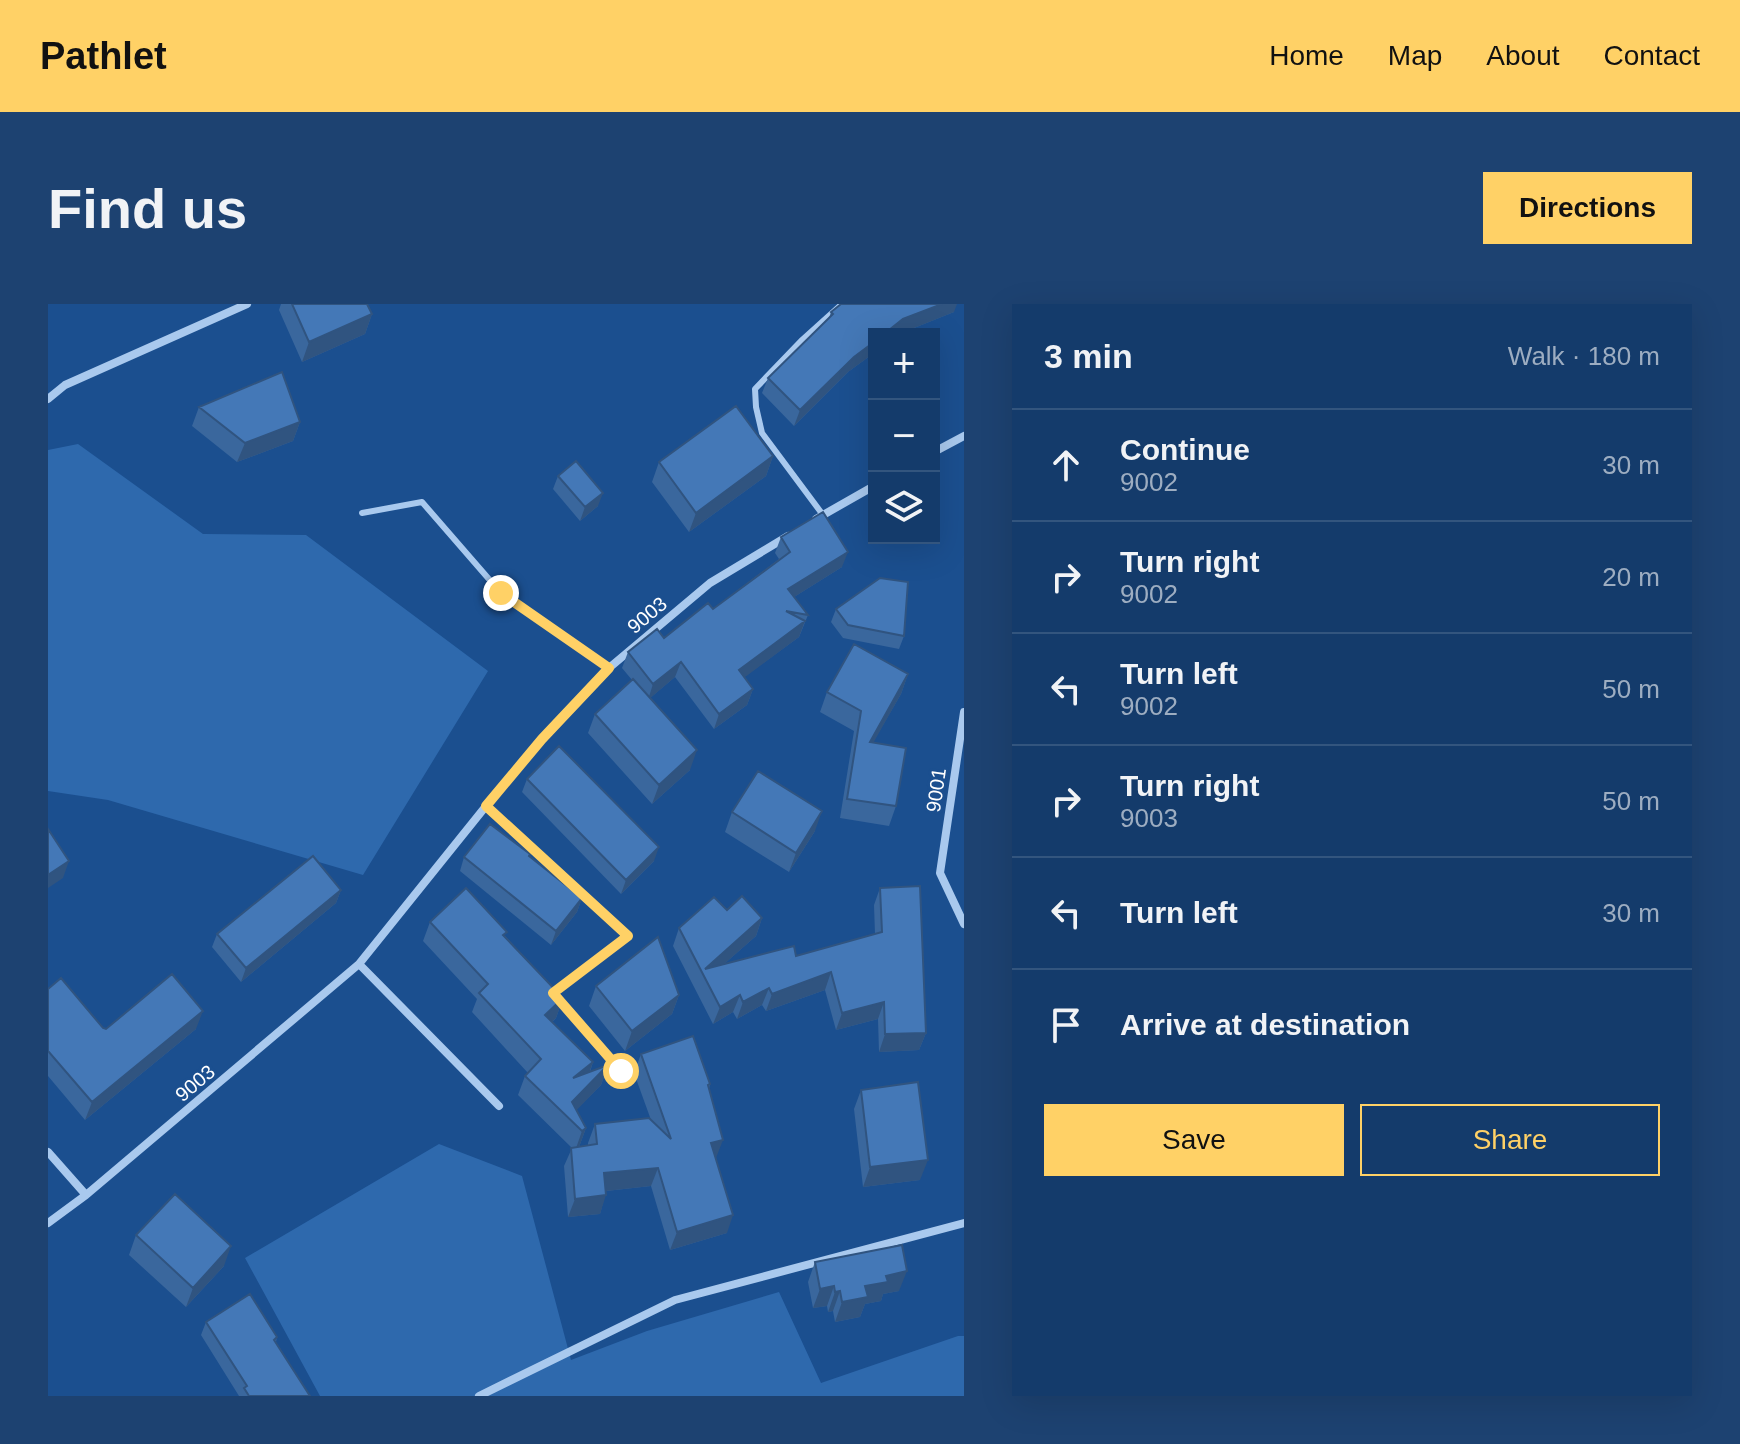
<!DOCTYPE html>
<html lang="en">
<head>
<meta charset="utf-8">
<style>
  body { margin:0; font-family:Helvetica,sans-serif; background:#1d4271; color:#f1f3f6 }
  .controls { position:absolute; right:24px; top:24px; display:grid; overflow:hidden; border-radius:0px; box-shadow:0 8px 32px #0002 }
  .controls button { width:72px; height:72px; display:grid; place-items:center; padding:0; border:0; border-bottom:2px solid #33557e; background:#143b6b; color:#f1f3f6; font:40px sans-serif }
  .stop { position:absolute; width:24px; height:24px; margin:-18px; border:6px solid #ffd166; border-radius:50%; background:#fff }
  .stop.end { background:#ffd166; border-color:#fff; box-shadow:0 2px 8px #0008 }
  .list { margin:0; padding:0; list-style:none }
  h2 { display:flex; justify-content:space-between; align-items:center; height:104px; margin:0; padding:0 32px; font-size:34px }
  h2 small { font-size:26px; font-weight:400; color:#9dadc1 }
  .list li { display:grid; grid-template-columns:52px 1fr auto; gap:24px; align-items:center; box-sizing:border-box; height:112px; padding:0 32px; border-top:2px solid #33557e }
  .list b { display:block; font-size:30px; white-space:nowrap }
  .list p { margin:0; font-size:26px; white-space:nowrap; color:#9dadc1 }
  .list em { font-size:26px; font-style:normal; color:#9dadc1 }
  .actions { display:flex; gap:16px; padding:24px 32px }
  .actions a { flex:1; padding:18px 0; border:2px solid #ffd166; border-radius:0px; text-align:center; font-size:28px; color:#ffd166 }
  .actions .main { background:#ffd166; color:#111 }
  .icon { flex:none; width:44px; height:44px; fill:none; stroke:currentColor; stroke-width:2; stroke-linecap:round; stroke-linejoin:round }
  .map { position:relative; flex:none; width:916px; height:1092px; overflow:hidden; border-radius:0px }
  header { display:flex; align-items:center; gap:48px; box-sizing:border-box; height:112px; padding:0 40px; background:#ffd166; color:#111 }
  header strong { font-size:38px }
  nav { display:flex; gap:44px; margin-inline-start:auto; font-size:28px }
  .intro { display:flex; align-items:center; justify-content:space-between; box-sizing:border-box; height:192px; padding:0 48px }
  h1 { margin:0; font-size:56px }
  .button { padding:20px 36px; border-radius:0px; background:#ffd166; color:#111; font-size:28px; font-weight:700 }
  main { display:flex; gap:48px; padding:0 48px }
  aside { flex:1; background:#143b6b; border-radius:0px; box-shadow:0 8px 32px #0002 }
  .map>svg:first-child { display:block }
</style>
</head>
<body>
<header>
<strong>Pathlet</strong>
<nav><a>Home</a><a>Map</a><a>About</a><a>Contact</a></nav>
</header>
<div class="intro"><h1>Find us</h1><a class="button">Directions</a></div>
<main>
<div class="map">
<svg width="916" height="1092" viewBox="0 0 916 1092">
  <rect width="100%" height="100%" fill="#1b4f8f"/>
  <path fill="#2e69ad" d="M30 140 155 230 258 231 440 367 315 571 60 496 0 487V146Z
    M391 840 474 872 523 1056 599 1027 731 988 773 1079 910 1032H916V1092H272L197 954Z"/>
  <g fill="none" stroke-linecap="round" stroke-linejoin="round">
    <path stroke="#a9c9ee" stroke-width="6" d="M314 209 374 198 453 289 561 364
      M775 211 714 129 708 103 707 85 753 37 794 0"/>
    <path stroke="#a9c9ee" stroke-width="8" d="M0 95 17 81 199 0
      M886 148 916 132
      M768 215 826 182
      M916 408 892 569 916 620
      M438 502 580 632 505 689 573 767
      M311 660 451 802
      M0 848 38 891
      M0 919 38 891 311 660 438 502 494 435 561 364 662 279 740 232
      M431 1092 627 996 916 919"/>
  </g>
  <path fill="#3a679d" d="M233 0H319L324 10 317 30 254 58 231 6Z
    M783 8H906L851 30H826V49L800 68 746 122 714 89 720 74 781 14Z
    M151 103 252 118 245 137 189 158 144 122Z
    M725 152 718 172 641 228 604 178 611 158Z
    M510 172 550 202 532 217 505 185Z
    M733 233 794 263 746 293 760 311 751 333 696 373 705 385 699 401 666 425 627 373 602 394 642 466 604 500 540 429 547 410 584 376 574 364 580 348 616 334 665 305 731 255 727 249Z
    M788 305 856 332 851 345 795 334 783 318Z
    M860 370 853 390 825 438 848 502 841 522 792 514 806 427 772 408 779 388Z
    M479 475 606 557 573 590 474 488Z
    M684 508 767 527 741 568 677 528Z
    M481 552 534 594 529 608 503 641 412 567 416 553Z
    M832 584 878 729 871 746 831 748 830 715 788 726 777 686 718 707 714 701 689 715 685 708 665 720 625 642 631 624 679 606 714 614 708 632 676 660 748 652 827 630 826 601Z
    M293 586 288 599 193 678 164 643 169 630Z
    M382 618 457 632 515 694 508 714 504 718 545 758 542 768 560 761 553 781 528 806 538 824 531 843 540 841V839L547 820 603 816 586 769 593 750 662 780 661 785 668 854 679 929 622 946 603 882 558 887 552 910 520 913 516 862 524 844 470 791 477 772 480 769 424 708 429 695 375 637Z
    M548 682 631 691 624 710 577 747 541 702Z
    M0 685 55 724 148 725 37 816 0 772Z
    M813 786 872 876 815 883 806 805Z
    M88 931 176 962 138 1003 81 951Z
    M767 958 851 987 835 990 833 997 817 1000 812 1013 787 1018 785 1007 780 1008 779 1002 765 1004 760 978Z
    M158 1018 229 1033 228 1038 262 1092H191L153 1031Z"/>
  <path fill="#305480" d="M894 0H909L906 8 851 30H836L855 15Z
    M324 10 317 30 254 58 261 38Z
    M826 38V49L800 68 746 122 752 106 806 53Z
    M252 118 245 137 189 158 197 139Z
    M725 152 718 172 641 228 648 209Z
    M555 189 550 202 532 217 537 203Z
    M800 248 794 263 735 300 740 285Z
    M757 317 751 333 685 382 691 366Z
    M633 358 627 373 600 396 605 380Z
    M860 370 853 390 815 457 822 438Z
    M705 385 699 401 666 425 671 410Z
    M649 446 642 466 604 500 611 481Z
    M774 507 767 527 741 568 748 549Z
    M611 543 606 557 573 590 578 576Z
    M21 557 15 574 0 584V571Z
    M293 586 288 599 193 678 198 664Z
    M534 594 529 608 503 641 508 627Z
    M714 614 708 632 658 676 657 665Z
    M783 668 777 686 718 707 724 690Z
    M721 684 714 701 689 715 695 698Z
    M631 691 624 710 577 747 584 727Z
    M692 691 685 708 665 720 672 703Z
    M515 694 508 714 489 731 497 711Z
    M836 698 830 715 788 726 794 709Z
    M155 707 148 725 37 816 44 798Z
    M878 729 871 746 831 748 837 730Z
    M545 758 538 778 525 774Z
    M560 761 553 781 521 814 524 798Z
    M538 824 531 843 527 847 534 827Z
    M675 836 668 854 663 839Z
    M880 856 872 876 815 883 822 863Z
    M610 864 603 882 549 888 556 869Z
    M558 891 552 910 520 913 527 895Z
    M685 911 679 929 622 946 629 928Z
    M183 942 176 962 138 1003 145 984Z
    M859 967 851 987 835 990 833 997 817 1000 812 1013 787 1018 794 998 817 982 838 972Z
    M786 982 779 1002 765 1004 772 985Z
    M792 987 785 1007 780 1008 787 988Z"/>
  <path fill="#4478b7" stroke="#305480" stroke-width="2" d="M244 0H319L324 10 261 38Z
    M793 0H894L855 15 836 30H826V38L806 53 752 106 720 74 785 10 783 8Z
    M234 68 252 118 197 139 151 103Z
    M688 102 725 152 648 209 611 158Z
    M528 157 555 189 537 203 510 172Z
    M775 208 800 248 740 285 760 311 738 307 757 317 691 366 705 385 671 410 633 358 605 380 580 348 609 325 616 334 660 299 665 305 742 248 733 233Z
    M832 274 860 278 856 332 800 321 788 305Z
    M806 340 860 370 822 438 858 444 848 502 799 495 813 407 779 388Z
    M585 375 649 446 611 481 547 410Z
    M511 442 611 543 578 576 479 475Z
    M710 467 774 507 748 549 684 508Z
    M442 520 482 550 481 552 534 594 508 627 416 553Z
    M0 525 21 557 0 571Z
    M265 552 293 586 198 664 169 630Z
    M872 582 878 729 837 730 836 698 794 709 783 668 724 690 721 684 695 698 692 691 672 703 631 624 666 593 679 606 694 592 714 614 657 665 746 642 748 652 834 628 832 584Z
    M418 584 459 628 455 631 515 694 497 711 545 758 525 774 560 761 524 798 538 824 534 827 477 772 493 755 431 689 440 680 382 618Z
    M610 633 631 691 584 727 548 682Z
    M124 670 155 707 44 798 0 747V685L13 674 55 724 58 725Z
    M645 732 662 780 660 781 675 836 663 839 685 911 629 928 610 864 556 869 558 891 527 895 523 844 549 840 547 820 601 814 623 835 593 750Z
    M870 778 880 856 822 863 813 786Z
    M127 890 183 942 145 984 88 931Z
    M854 941 859 967 838 972 840 978 817 982 820 993 794 998 792 987 787 988 786 982 772 985 767 958Z
    M202 990 229 1033 226 1036 262 1092H201L196 1084 199 1082 158 1018Z"/>
  <g fill="none" stroke-linecap="round" stroke-linejoin="round">
    <path stroke="#ffd166" stroke-width="10" d="M453 289 561 364 494 435 438 502 580 632 505 689 573 767"/>
  </g>
  <g text-anchor="middle" dominant-baseline="central" stroke-width="6" stroke-linejoin="round" paint-order="stroke">
    <g font-size="20" fill="#fff" stroke="#1b4f8f">
      <text transform="translate(599 311) rotate(-40)">9003</text>
      <text transform="translate(888 486) rotate(-82)">9001</text>
      <text transform="translate(147 779) rotate(-40)">9003</text>
    </g>
  </g>
</svg>
<div class="controls">
<button>+</button>
<button>−</button>
<button><svg class="icon" aria-label="layers" viewBox="0 0 24 24"><path d="M12 4l9 5-9 5-9-5zM3 14l9 5 9-5"/></svg></button>
</div>
<div class="stop" style="left:573px;top:767px"></div>
<div class="stop end" style="left:453px;top:289px"></div>
</div>
<aside>
<h2>3 min<small>Walk · 180 m</small></h2>
<ul class="list">
<li><svg class="icon" aria-label="ahead" viewBox="0 0 24 24"><path d="M12 20V5M6 11l6-6 6 6"/></svg><div><b>Continue</b><p>9002</p></div><em>30 m</em></li>
<li><svg class="icon" aria-label="right" viewBox="0 0 24 24"><path d="M7 20v-9h11M14 6l5 5-5 5"/></svg><div><b>Turn right</b><p>9002</p></div><em>20 m</em></li>
<li><svg class="icon" aria-label="left" viewBox="0 0 24 24"><path d="M17 20v-9H6M10 6l-5 5 5 5"/></svg><div><b>Turn left</b><p>9002</p></div><em>50 m</em></li>
<li><svg class="icon" aria-label="right" viewBox="0 0 24 24"><path d="M7 20v-9h11M14 6l5 5-5 5"/></svg><div><b>Turn right</b><p>9003</p></div><em>50 m</em></li>
<li><svg class="icon" aria-label="left" viewBox="0 0 24 24"><path d="M17 20v-9H6M10 6l-5 5 5 5"/></svg><div><b>Turn left</b></div><em>30 m</em></li>
<li><svg class="icon" aria-label="arrive" viewBox="0 0 24 24"><path d="M6 21V4h12l-3 4 3 4H6"/></svg><div><b>Arrive at destination</b></div></li>
</ul>
<div class="actions"><a class="main">Save</a><a>Share</a></div>
</aside>
</main>
</body>
</html>
